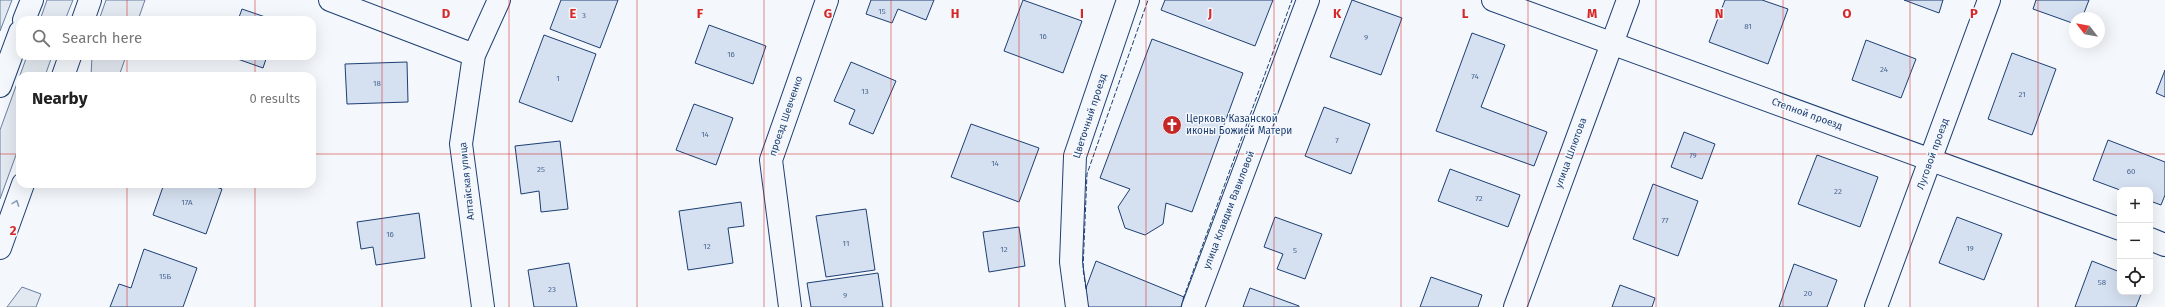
<!DOCTYPE html>
<html lang="en">
<head>
<meta charset="utf-8">
<style>
  body { margin:0; font-family:"Fira Sans",sans-serif; background:#f6f6f6; color:#222 }
  .controls { position:absolute; right:12px; bottom:12px; display:grid; overflow:hidden; border-radius:8px; box-shadow:0 4px 16px #0002 }
  .controls button { width:36px; height:36px; display:grid; place-items:center; padding:0; border:0; border-bottom:1px solid #e0e0e0; background:#fff; color:#222; font:20px sans-serif }
  .compass { position:absolute; left:2069px; top:12px; width:36px; height:36px; border-radius:50%; background:#fff; box-shadow:0 4px 16px #0002; rotate:301deg }
  .list { margin:0; padding:0; list-style:none }
  h2 { display:flex; justify-content:space-between; align-items:center; height:52px; margin:0; padding:0 16px; font-size:17px }
  h2 small { font-size:13px; font-weight:400; color:#767676 }
  .icon { flex:none; width:22px; height:22px; fill:none; stroke:currentColor; stroke-width:2; stroke-linecap:round; stroke-linejoin:round }
  .map { position:relative; flex:none; width:2165px; height:307px; overflow:hidden }
  .search { position:absolute; background:#fff; box-shadow:0 4px 16px #0002; left:16px; top:16px; width:300px; height:44px; display:flex; align-items:center; gap:10px; box-sizing:border-box; padding:0 14px; border-radius:12px; color:#767676; font-size:15px }
  .panel { position:absolute; background:#fff; box-shadow:0 4px 16px #0002; left:16px; top:72px; width:300px; height:116px; border-radius:12px }
  .map>svg:first-child { display:block }
</style>
</head>
<body>
<div class="map">
<svg width="2165" height="307" viewBox="0 0 2165 307">
  <rect width="100%" height="100%" fill="#f4f7fb"/>
  <path fill="#e3e9f0" stroke="#687fa3" d="M0 0H12L0 31Z
    M47 0H73L65 20H40Z
    M106 0H145L138 20H99Z
    M27 56H52L45 76H20V144L0 199V130Z
    M92 56H126L119 76H91Z
    M22 287 41 294 36 307H7Z"/>
  <path fill="#d5e0f0" stroke="#1d3f73" d="M561 0H618L600 48 550 29Z
    M871 0H934L926 20 898 9 892 23 866 14Z
    M1023 0 1082 21 1063 73 1004 51Z
    M1165 0H1273L1255 46 1161 10Z
    M1352 0 1402 18 1381 75 1330 57Z
    M1725 0H1762L1788 9 1768 64 1709 42Z
    M1904 0H1943L1939 13Z
    M2036 0H2089L2082 18H2075V24L2033 9Z
    M242 9 274 20H238Z
    M709 25 766 46 753 84 695 63Z
    M1472 33 1505 45 1481 107 1547 132 1534 166 1436 131Z
    M544 35 596 54 572 122 519 102Z
    M1152 39 1243 73 1192 212 1166 203 1163 224 1145 235 1125 228 1118 207 1130 189 1100 178Z
    M1866 40 1916 59 1901 98 1852 80Z
    M2012 53 2056 69 2032 135 1988 119Z
    M229 56H267L263 68Z
    M407 62 408 102 347 104 345 64Z
    M851 62 896 81 873 134 849 124 855 110 834 101Z
    M2165 70V97L2156 93Z
    M694 104 733 118 716 165 676 150Z
    M1324 107 1370 124 1351 174 1305 156Z
    M971 124 1039 148 1019 202 951 177Z
    M1684 132 1715 144 1702 179 1671 167Z
    M2108 140 2165 162V195L2161 205 2150 201V190H2120L2093 180Z
    M560 141 568 209 541 212 539 191 521 194 515 146Z
    M1817 155 1878 177 1860 227 1798 204Z
    M1450 169 1520 195 1508 227 1438 201Z
    M164 184H207L222 189 206 234 153 215Z
    M1653 184 1698 201 1678 256 1633 239Z
    M741 202 744 226 728 228 733 263 688 270 679 211Z
    M866 209 875 270 826 277 816 216Z
    M419 213 425 258 376 265 373 247 361 249 357 222Z
    M1275 217 1322 234 1305 279 1277 269 1283 254 1264 247Z
    M1957 217 2002 234 1984 280 1939 263Z
    M1019 227 1025 266 989 272 983 232Z
    M144 249 197 268 183 307H110L119 284 131 288Z
    M1096 261 1184 297 1181 307H1088L1086 288Z
    M2092 261 2120 272V292H2142L2136 307H2075Z
    M569 263 577 307H534L528 270Z
    M1794 264 1837 280 1827 307H1779Z
    M878 273 883 307H811L807 283Z
    M1431 277 1482 295 1478 307H1420Z
    M1620 285 1655 298 1652 307H1612Z
    M1250 288 1299 306V307H1243Z"/>
  <g fill="none" stroke-linecap="round" stroke-linejoin="round">
    <g stroke="#1d3f73" stroke-width="24">
      <path id="minor" d="M330 0 474 55
        M1493 0 2120 229
        M2150 239 2165 245
        M483 307 461 144 474 55 499 0
        M790 307 771 160 827 0
        M1077 307 1071 262 1075 156 1128 0
        M1193 307 1308 0
        M1876 307 1989 0"/>
    </g>
    <g stroke="#1d3f73" stroke-width="24">
      <path id="major" d="M24 20 32 0
        M83 20 90 0
        M63 76 70 56
        M0 86 20 32
        M0 248 23 184
        M1515 307 1628 0"/>
    </g>
    <use href="#minor" stroke="#f4f7fb" stroke-width="22"/>
    <use href="#major" stroke="#f4f7fb" stroke-width="22"/>
    <path stroke="#1d3f73" stroke-width="1" stroke-dasharray="5 2" stroke-linecap="butt" d="M1086 289 1083 269 1087 174 1148 0
      M1183 299 1292 0"/>
  </g>
  <defs><path id="oneway-chevron" d="M-2-3.5L2.5 0L-2 3.5" fill="none" stroke-width="1.6" stroke-linecap="round" stroke-linejoin="round"/></defs>
  <use stroke="#889bb7" href="#oneway-chevron" transform="translate(16 203) rotate(-70)"/>
  <path fill="none" stroke="#d62828" stroke-width="1" stroke-opacity="0.55" d="M127 0V20M255 0V20M382 0V307M509 0V307M637 0V307M764 0V307M891 0V307M1019 0V307M1146 0V307M1274 0V307M1401 0V307M1528 0V307M1656 0V307M1783 0V307M1910 0V307M2038 0V307M127 56V76M255 56V76M0 154H20M312 154H2165M127 184V307M255 184V307"/>
  <defs>
    <g id="church-disc" transform="scale(1)"><circle r="9.5" fill="#c62828" stroke="#f4f7fb"/><path d="M-1.2-6h2.4v3.5h3.3v2.4h-3.3V6h-2.4V-.1h-3.3v-2.4h3.3Z" fill="#fff"/></g>
  </defs>
  <g fill-rule="evenodd">
    <use href="#church-disc" x="1172" y="125"/>
  </g>
  <g text-anchor="middle" dominant-baseline="central" stroke-width="3" stroke-linejoin="round" paint-order="stroke">
    <g font-size="8" fill="#4b6792">
      <text x="882" y="11">15</text>
      <text x="584" y="15">3</text>
      <text x="1748" y="26">81</text>
      <text x="1043" y="36">16</text>
      <text x="1366" y="37">9</text>
      <text x="731" y="54">16</text>
      <text x="1884" y="69">24</text>
      <text x="1475" y="76">74</text>
      <text x="558" y="78">1</text>
      <text x="377" y="83">18</text>
      <text x="865" y="91">13</text>
      <text x="2022" y="94">21</text>
      <text x="705" y="134">14</text>
      <text x="1337" y="140">7</text>
      <text x="1693" y="155">79</text>
      <text x="995" y="163">14</text>
      <text x="541" y="169">25</text>
      <text x="2131" y="171">60</text>
      <text x="1838" y="191">22</text>
      <text x="1479" y="198">72</text>
      <text x="187" y="202">17А</text>
      <text x="1665" y="220">77</text>
      <text x="390" y="234">16</text>
      <text x="846" y="243">11</text>
      <text x="707" y="246">12</text>
      <text x="1970" y="248">19</text>
      <text x="1004" y="249">12</text>
      <text x="1295" y="250">5</text>
      <text x="165" y="276">15Б</text>
      <text x="2102" y="282">58</text>
      <text x="552" y="289">23</text>
      <text x="1808" y="293">20</text>
      <text x="845" y="295">9</text>
    </g>
    <g font-size="10" fill="#1d3f73" stroke="#f4f7fb">
      <text transform="translate(1807 114) rotate(20)">Степной проезд</text>
      <text transform="translate(786 116) rotate(-71)">проезд Шевченко</text>
      <text transform="translate(1090 116) rotate(-72)">Цветочный проезд</text>
      <text transform="translate(1571 153) rotate(-70)">улица Шлютова</text>
      <text transform="translate(1933 154) rotate(-70)">Луговой проезд</text>
      <text transform="translate(467 181) rotate(-96)">Алтайская улица</text>
      <text transform="translate(1229 210) rotate(-69)">улица Клавдии Вавиловой</text>
    </g>
    <g font-size="10" fill="#1d3f73" stroke="#f4f7fb" text-anchor="start">
      <text x="1186" y="119">Церковь Казанской<tspan x="1186" dy="12">иконы Божией Матери</tspan></text>
    </g>
  </g>
  <g font-size="13" text-anchor="middle" font-weight="bold" fill="#d62828" stroke="#f4f7fb" stroke-width="3" stroke-linejoin="round" paint-order="stroke">
    <text x="446" y="18">D</text>
    <text x="573" y="18">E</text>
    <text x="700" y="18">F</text>
    <text x="828" y="18">G</text>
    <text x="955" y="18">H</text>
    <text x="1082" y="18">I</text>
    <text x="1210" y="18">J</text>
    <text x="1337" y="18">K</text>
    <text x="1465" y="18">L</text>
    <text x="1592" y="18">M</text>
    <text x="1719" y="18">N</text>
    <text x="1847" y="18">O</text>
    <text x="1974" y="18">P</text>
    <text x="13" y="235">2</text>
  </g>
</svg>
<div class="controls">
<button>+</button>
<button>−</button>
<button><svg class="icon" aria-label="locate" viewBox="0 0 24 24"><circle cx="12" cy="12" r="6"/><path d="M12 2v4M12 18v4M2 12h4M18 12h4"/></svg></button>
</div>
<svg class="compass" viewBox="-18 -18 36 36"><path d="M0-13l5 13h-10z" fill="#e53935"/><path d="M0 13l5-13h-10z" fill="#767676"/></svg>
<div class="search"><svg class="icon" aria-label="search" viewBox="0 0 24 24"><circle cx="10" cy="10" r="6"/><path d="M15 15l6 6"/></svg>Search here</div>
<section class="panel">
<h2>Nearby<small>0 results</small></h2>
<ul class="list">
</ul>
</section>
</div>
</body>
</html>
